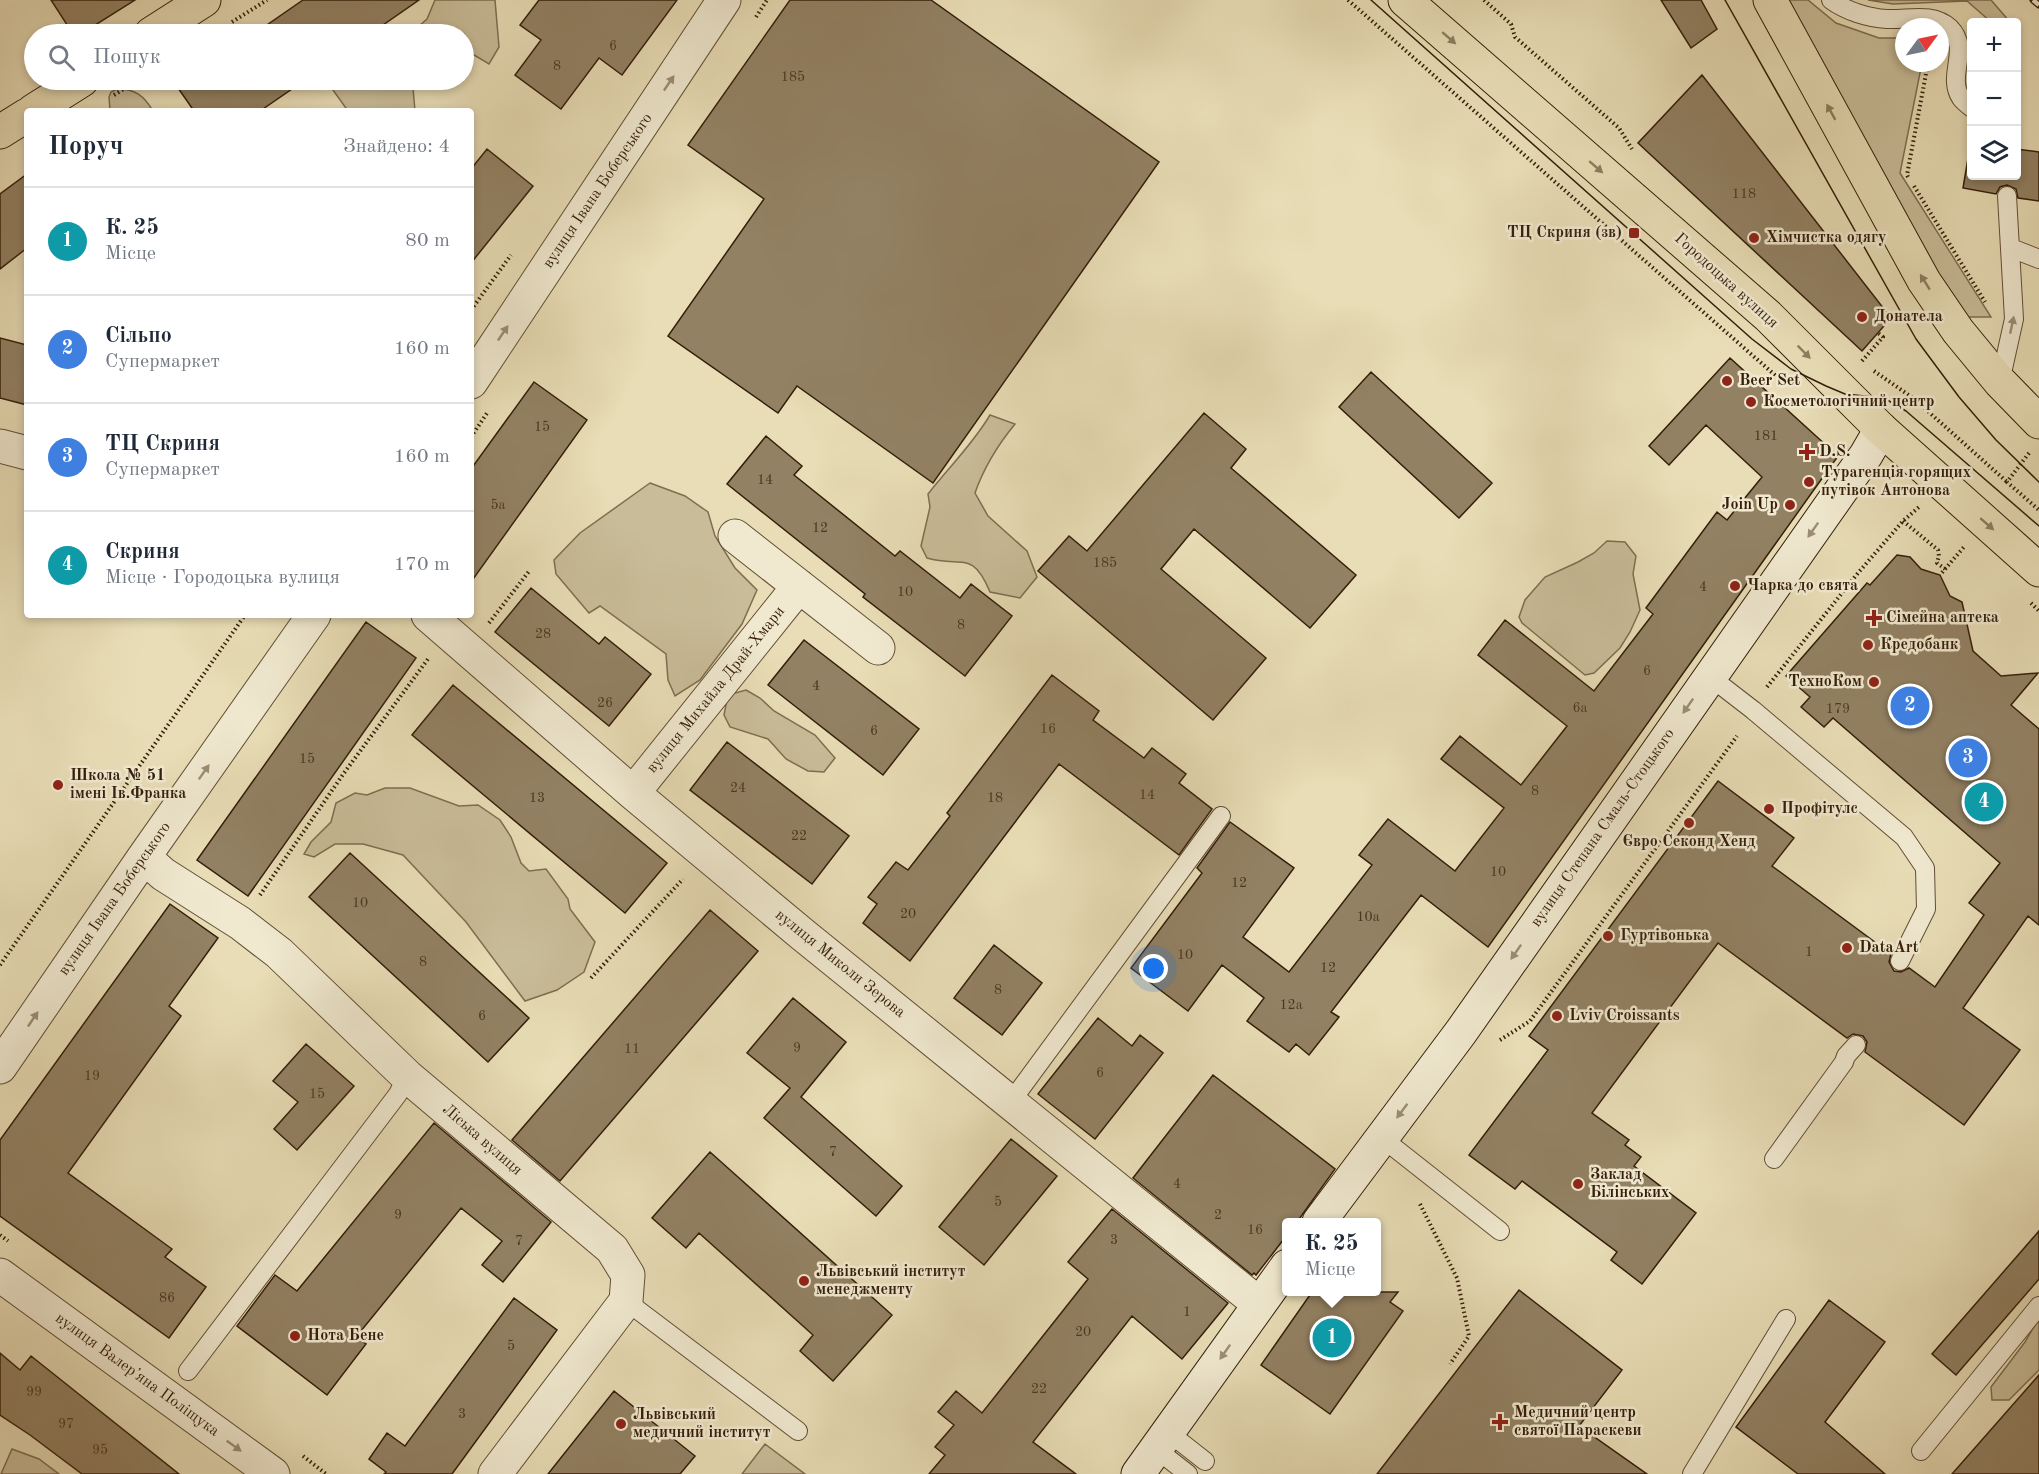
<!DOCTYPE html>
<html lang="uk">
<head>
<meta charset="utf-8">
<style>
  body { margin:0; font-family:"Old Standard TT",serif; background:#f2f2f3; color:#1f2937 }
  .controls { position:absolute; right:18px; top:18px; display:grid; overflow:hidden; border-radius:6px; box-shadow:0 3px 9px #0003 }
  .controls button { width:54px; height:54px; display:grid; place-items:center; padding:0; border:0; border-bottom:2px solid #e0e1e3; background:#fff; color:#1f2937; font:30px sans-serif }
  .compass { position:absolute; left:1895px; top:18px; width:54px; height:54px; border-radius:50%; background:#fff; box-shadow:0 3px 9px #0003; rotate:57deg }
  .you { position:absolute; left:1154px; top:969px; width:21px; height:21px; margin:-15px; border:4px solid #fff; border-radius:50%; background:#1a73e8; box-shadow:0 0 0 9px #1a73e833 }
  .badge { display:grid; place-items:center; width:39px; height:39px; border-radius:50%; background:#8f2418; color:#fff; font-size:20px; font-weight:700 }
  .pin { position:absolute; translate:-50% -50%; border:3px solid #fff; box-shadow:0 2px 6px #0006 }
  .popup { position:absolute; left:1282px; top:1218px; width:99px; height:78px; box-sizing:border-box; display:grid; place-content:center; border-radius:6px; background:#fff; filter:drop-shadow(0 2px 4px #0005); font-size:20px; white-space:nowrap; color:#747a83 }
  .popup b { font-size:22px; color:#1f2937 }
  .popup::after { content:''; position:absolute; left:50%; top:100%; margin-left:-12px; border:12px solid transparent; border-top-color:#fff }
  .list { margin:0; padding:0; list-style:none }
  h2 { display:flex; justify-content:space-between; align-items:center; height:78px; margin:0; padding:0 24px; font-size:26px }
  h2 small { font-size:20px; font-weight:400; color:#747a83 }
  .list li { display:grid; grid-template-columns:39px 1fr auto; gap:18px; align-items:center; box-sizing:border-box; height:108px; padding:0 24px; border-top:2px solid #e0e1e3 }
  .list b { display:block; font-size:22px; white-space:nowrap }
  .list p { margin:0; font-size:20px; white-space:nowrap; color:#747a83 }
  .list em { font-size:20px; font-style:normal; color:#747a83 }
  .icon { flex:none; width:33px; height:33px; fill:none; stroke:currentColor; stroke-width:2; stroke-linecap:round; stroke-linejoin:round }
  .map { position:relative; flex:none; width:2039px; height:1474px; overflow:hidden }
  .search { position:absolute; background:#fff; box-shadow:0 3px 9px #0003; left:24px; top:24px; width:450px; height:66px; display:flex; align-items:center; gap:15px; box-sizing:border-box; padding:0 21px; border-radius:33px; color:#747a83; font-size:22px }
  .panel { position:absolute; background:#fff; box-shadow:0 3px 9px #0003; left:24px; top:108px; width:450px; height:510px; border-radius:6px }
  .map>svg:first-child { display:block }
</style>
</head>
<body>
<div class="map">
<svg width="2039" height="1474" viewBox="0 0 2039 1474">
  <rect width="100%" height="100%" fill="#e8ddb6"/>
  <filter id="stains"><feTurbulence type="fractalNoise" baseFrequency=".00333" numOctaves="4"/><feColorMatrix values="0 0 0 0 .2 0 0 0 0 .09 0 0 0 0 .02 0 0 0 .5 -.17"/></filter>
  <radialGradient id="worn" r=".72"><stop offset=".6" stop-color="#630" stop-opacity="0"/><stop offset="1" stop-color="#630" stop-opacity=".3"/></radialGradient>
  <path fill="#c9bd99" stroke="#7e6e51" stroke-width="1.5" d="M435 0H495L499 47 489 64 464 49V34H410L427 19Z
    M1781 0H1808L1836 23 1879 38H1904V63H1922L1900 173 1991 317H1967L1957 311Z
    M1868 0H1991L2010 22H1991L1967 1 1893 4Z
    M352 80H418L413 88 415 111H348L333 90Z
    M117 89C136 89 144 96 153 111H110L109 97 111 92Z
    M990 415 1015 424C997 446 984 467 975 493L988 516 1027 551 1037 577 1020 598 990 592C972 549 962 568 927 558L921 546 930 507 928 494C949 467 973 444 990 415Z
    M650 483 685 496 708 512 715 536 735 568 757 590 742 624 700 680 675 696 668 680 666 654 600 606 589 613 556 574 554 560 580 533Z
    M1607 541 1625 542 1636 556 1633 574 1640 610 1630 632 1620 648 1594 673 1585 675 1522 623 1519 617 1525 600 1545 577 1578 562 1594 553Z
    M746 690 760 698 774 711 815 735 835 758 824 772 808 771 786 759 768 739 730 727 724 715 728 695Z
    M385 788H410L459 806 478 805 500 820 511 837 521 863 529 871 546 869 568 899 570 909 595 942 584 972 557 990 525 1001 466 922 403 855 363 844H335L314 857 304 854 311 842 331 822 336 803 355 793 367 795Z
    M2039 1318V1370L2009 1400H1992L1991 1387 2025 1342Z
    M765 1444 805 1474H742Z
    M12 1449 39 1459 59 1474H1Z"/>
  <path fill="#928163" stroke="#341e09" stroke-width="1.5" d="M51 0H135L81 34H73Z
    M303 0H419L370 34H254Z
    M539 0H677L622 75 599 58 561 109 515 75 541 40 520 25Z
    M790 0H931L1159 162 933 483 797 386 778 413 668 336 764 199 688 145Z
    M1661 0H1701L1717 29 1691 48Z
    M1702 75 1891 318 1862 351 1638 143Z
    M190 80H305L260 111H194L178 88Z
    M1971 141V176H2016V149L2039 152V201L2018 198 2016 189 2007 185 2000 187 1996 194 1963 188Z
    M487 149 533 186 471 263V169Z
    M27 174V248L0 269V194Z
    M0 338 27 345V405L0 398Z
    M1730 358 1838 456 1488 947 1421 895 1331 1012 1339 1017 1309 1055 1296 1044 1289 1052 1247 1021 1264 998 1222 965 1188 1011 1131 968 1202 873 1197 868 1230 822 1294 868 1243 937 1289 972 1372 865 1359 855 1388 819 1455 871 1504 808 1441 759 1460 736 1521 785 1567 726 1478 655 1505 620 1594 691 1653 614 1646 608 1717 512 1727 520 1762 477 1706 425 1669 465 1649 446Z
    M1371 372 1492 483 1459 518 1339 407Z
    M534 382 587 420 471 582V469Z
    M1204 413 1246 449 1231 468 1356 575 1310 628 1194 529 1161 569 1266 658 1213 720 1038 571 1069 536 1087 551Z
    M766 436 802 466 794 475 895 556 900 551 960 598 971 584 1012 616 965 676 863 597 865 594 727 484Z
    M1897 555 1910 557 1921 569 1940 575 1950 596 1962 602 1973 651 2001 676 2038 673 2011 705 2039 729V925L2028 916 1963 1008 2020 1050 1964 1125 1865 1052 1867 1042 1863 1036 1853 1034 1847 1038 1718 943 1592 1113 1629 1140 1625 1145 1641 1157 1634 1166 1696 1213 1642 1284 1611 1260 1617 1252 1522 1181 1515 1189 1469 1155 1548 1050 1529 1036 1718 781 1794 838 1772 866 1891 954 1889 962 1894 971 1901 972 1909 968 1935 987 1984 915 1969 903 2000 863 1833 718 1824 727 1801 707 1810 697 1786 676 1867 583 1870 585Z
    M531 588 599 644 605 637 651 674 609 726 495 632Z
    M366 622 416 658 248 896 197 860Z
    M804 640 919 729 883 775 768 685Z
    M1052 675 1099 711 1093 720 1144 758 1152 748 1186 774 1179 783 1212 809 1179 855 1059 764 910 961 863 923 877 904 868 897 896 862 908 870 950 816 947 813Z
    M453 685 667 863 625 913 412 735Z
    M727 742 849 836 812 884 690 790Z
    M350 853 529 1018 488 1062 309 897Z
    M170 904 218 938 169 1006 181 1016 68 1173 172 1249 165 1257 206 1287 169 1338 0 1216V1140Z
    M710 910 758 951 560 1181 512 1140Z
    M994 945 1042 983 1002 1035 954 998Z
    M793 998 846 1042 801 1097 902 1186 876 1216 764 1118 790 1088 747 1053Z
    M1098 1018 1132 1046 1140 1035 1163 1053 1095 1139 1038 1094Z
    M306 1044 354 1086 297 1150 274 1129 298 1102 273 1081Z
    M1213 1075 1335 1169 1297 1222H1287V1235L1256 1275 1254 1273 1252 1275 1133 1178Z
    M434 1123 551 1222 503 1282 482 1265 502 1241 461 1208 356 1337 366 1344 327 1395 237 1326 275 1275 297 1291Z
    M1011 1139 1057 1176 984 1265 939 1227Z
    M710 1152 892 1315 833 1381 800 1351 813 1335 699 1233 686 1248 652 1218Z
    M1112 1209 1228 1303 1182 1359 1132 1316 1033 1442 1076 1474H929L945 1455 935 1447 954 1425 938 1412 956 1391 982 1413 1088 1279 1068 1262Z
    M2039 1231V1279L1956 1375 1932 1354Z
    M1519 1290 1622 1370 1579 1426 1647 1474H1377Z
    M1312 1292H1398L1390 1302 1403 1311 1330 1414 1261 1365Z
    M514 1298 557 1330 452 1474H384L386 1472 369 1459 387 1433 405 1446Z
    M1829 1300 1885 1342 1825 1422 1885 1474H1798L1736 1427Z
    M0 1353 20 1370 31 1356 179 1474H82L30 1435 0 1415Z
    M2039 1375V1474H1952Z
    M614 1391 695 1456 680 1474H548Z"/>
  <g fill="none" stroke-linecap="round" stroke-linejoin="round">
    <g stroke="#614e34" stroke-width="20">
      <path id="lane" d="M1831 0C1846 11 1868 18 1887 19 1909 20 1932 12 1950 28 1971 49 1946 76 1961 98 1964 102 1968 105 1972 108
        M2011 248 2039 259
        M2000 382 2014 319 2007 196
        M1709 676 1753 710 1904 837 1925 868 1926 909 1900 961
        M1010 1103 1221 816
        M1382 1138 1500 1231
        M1774 1159 1844 1062 1846 1056 1856 1045
        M626 1301 798 1431
        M188 1371 398 1094 407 1076
        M1168 1432 1205 1461
        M1156 1449 1188 1474
        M1921 1451 2039 1306
        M1692 1474 1786 1319"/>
    </g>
    <g stroke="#614e34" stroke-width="35">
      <path id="street" d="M471 382 724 0
        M0 446 27 453
        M735 536 878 648
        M428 615 633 793 802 934 1259 1304
        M633 793 799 586
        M144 857 163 874 240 923 279 953 407 1076 612 1249 628 1275 626 1301 495 1474
        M0 1067 144 857 314 615
        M0 1275 273 1474"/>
    </g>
    <g stroke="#341e09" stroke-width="35">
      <path id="secondary" d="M1319 1222 1461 1032 1866 455 1881 429
        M1138 1474 1287 1266"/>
    </g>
    <g stroke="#341e09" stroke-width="35">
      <path id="primary" d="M1405 0 1768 316 1881 429 2039 570
        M1770 0 1924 281 1958 331 2000 382 2039 422
        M151 34 204 0
        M33 111 82 80
        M0 132 27 115"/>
    </g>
    <path stroke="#341e09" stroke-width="4" stroke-dasharray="1.5 3" stroke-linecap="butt" d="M1348 0 1776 376
      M1484 0 1511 24 1515 37 1619 128 1632 149
      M756 17 767 0
      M232 22 267 0
      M114 95 138 80
      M1908 177 1907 175 1928 63
      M1914 186 1985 302
      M471 310 511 255
      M1862 361 1883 337 1878 333
      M1874 371 1913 398 2007 482
      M471 437 487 413
      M2029 453 2007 482 2039 510
      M1903 521 1938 550 1939 556 1937 563 1945 569 1940 575
      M1945 569 1964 547
      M2031 603 2039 611
      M489 623 530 570
      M1767 687 1858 573 1903 521 1919 507
      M260 895 344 773 428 659
      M0 965 245 615
      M591 978 683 879
      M1500 1040 1530 1021 1737 736
      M1420 1204 1457 1278 1469 1336 1450 1364
      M0 1235 8 1241
      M303 1456 326 1474"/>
    <use href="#lane" stroke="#f0e9d0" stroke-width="18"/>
    <use href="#street" stroke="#f0e9d0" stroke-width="33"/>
    <use href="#secondary" stroke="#f0e9d0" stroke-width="33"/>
    <use href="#primary" stroke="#e8ddb6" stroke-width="33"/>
    <path stroke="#341e09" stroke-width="1.5" d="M1371 0 1752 339 1791 369 1826 386 1845 394 1884 398 1906 411 2039 526
      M1725 0 1916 339 1959 397 1996 440 2039 482"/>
    <g stroke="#341e09" stroke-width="7">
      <path id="rail" d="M2033 0 2039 5"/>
    </g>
    <use href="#rail" stroke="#f0e9d0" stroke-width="4.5" stroke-dasharray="14" stroke-linecap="butt"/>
  </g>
  <defs><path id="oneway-solid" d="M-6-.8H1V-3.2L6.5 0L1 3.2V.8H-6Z" transform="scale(1.5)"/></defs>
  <g fill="#8e7e60">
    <use href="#oneway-solid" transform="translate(1449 38) rotate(41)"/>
    <use href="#oneway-solid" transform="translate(1831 112) rotate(-119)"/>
    <use href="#oneway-solid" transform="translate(1596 167) rotate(41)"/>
    <use href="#oneway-solid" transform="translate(1925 282) rotate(-122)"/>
    <use href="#oneway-solid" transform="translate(1804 352) rotate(45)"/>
    <use href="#oneway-solid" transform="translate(1987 524) rotate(41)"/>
  </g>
  <g fill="#9b8e76">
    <use href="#oneway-solid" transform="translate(669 83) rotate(-56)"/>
    <use href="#oneway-solid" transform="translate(2012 325) rotate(-78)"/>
    <use href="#oneway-solid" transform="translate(503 333) rotate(-56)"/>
    <use href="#oneway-solid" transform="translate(1813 530) rotate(125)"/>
    <use href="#oneway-solid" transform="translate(1688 706) rotate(125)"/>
    <use href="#oneway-solid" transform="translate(204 772) rotate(-55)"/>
    <use href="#oneway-solid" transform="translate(1516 952) rotate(125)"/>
    <use href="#oneway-solid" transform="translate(33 1019) rotate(-56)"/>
    <use href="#oneway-solid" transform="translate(1402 1111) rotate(127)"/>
    <use href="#oneway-solid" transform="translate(1225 1352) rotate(125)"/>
    <use href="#oneway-solid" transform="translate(234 1446) rotate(36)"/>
  </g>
  <g fill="#8f2418" stroke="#f0e9d0" stroke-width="2">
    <rect x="1628" y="227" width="12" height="12" rx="3"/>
    <circle cx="1754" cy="238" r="6"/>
    <circle cx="1862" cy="317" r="6"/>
    <circle cx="1727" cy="381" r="6"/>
    <circle cx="1751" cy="402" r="6"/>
    <path d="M1804 443h6v6h6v6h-6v6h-6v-6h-6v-6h6z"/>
    <circle cx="1809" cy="482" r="6"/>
    <circle cx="1790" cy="505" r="6"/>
    <circle cx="1735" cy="586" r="6"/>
    <path d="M1871 609h6v6h6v6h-6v6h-6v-6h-6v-6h6z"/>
    <circle cx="1868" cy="645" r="6"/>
    <circle cx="1874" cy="682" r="6"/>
    <circle cx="58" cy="785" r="6"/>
    <circle cx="1769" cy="809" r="6"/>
    <circle cx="1689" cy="823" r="6"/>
    <circle cx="1608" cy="936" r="6"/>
    <circle cx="1847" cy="948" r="6"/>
    <circle cx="1557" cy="1016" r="6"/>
    <circle cx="1578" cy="1184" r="6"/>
    <circle cx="804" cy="1281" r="6"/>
    <circle cx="295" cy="1336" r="6"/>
    <path d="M1497 1413h6v6h6v6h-6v6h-6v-6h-6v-6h6z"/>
    <circle cx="621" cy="1424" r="6"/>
  </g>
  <g text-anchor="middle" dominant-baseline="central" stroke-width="5" stroke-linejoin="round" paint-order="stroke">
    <g font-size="14" fill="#4c3720">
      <text x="613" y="46">6</text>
      <text x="557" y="66">8</text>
      <text x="793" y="77">185</text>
      <text x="1744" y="194">118</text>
      <text x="542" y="427">15</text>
      <text x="1766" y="436">181</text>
      <text x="765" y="480">14</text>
      <text x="498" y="505">5а</text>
      <text x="820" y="528">12</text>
      <text x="1105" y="563">185</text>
      <text x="1703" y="587">4</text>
      <text x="905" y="592">10</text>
      <text x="961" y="625">8</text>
      <text x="543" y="634">28</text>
      <text x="1647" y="671">6</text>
      <text x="816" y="686">4</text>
      <text x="605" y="703">26</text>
      <text x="1580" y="708">6а</text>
      <text x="1838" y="709">179</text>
      <text x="1048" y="729">16</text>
      <text x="874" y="731">6</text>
      <text x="307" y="759">15</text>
      <text x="738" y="788">24</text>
      <text x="1535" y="791">8</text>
      <text x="1147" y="795">14</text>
      <text x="537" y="798">13</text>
      <text x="995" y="798">18</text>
      <text x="799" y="836">22</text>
      <text x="1498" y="872">10</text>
      <text x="1239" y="883">12</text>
      <text x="360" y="903">10</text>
      <text x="908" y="914">20</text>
      <text x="1368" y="917">10а</text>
      <text x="1809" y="952">1</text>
      <text x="1185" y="955">10</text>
      <text x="423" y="962">8</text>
      <text x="1328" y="968">12</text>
      <text x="998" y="990">8</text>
      <text x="1291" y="1005">12а</text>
      <text x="482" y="1016">6</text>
      <text x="797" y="1048">9</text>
      <text x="632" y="1049">11</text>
      <text x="1100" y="1073">6</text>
      <text x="92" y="1076">19</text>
      <text x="317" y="1094">15</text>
      <text x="833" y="1152">7</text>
      <text x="1177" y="1184">4</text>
      <text x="998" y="1202">5</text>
      <text x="398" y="1215">9</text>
      <text x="1218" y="1215">2</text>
      <text x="1255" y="1230">16</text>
      <text x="1114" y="1240">3</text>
      <text x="519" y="1241">7</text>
      <text x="167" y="1298">86</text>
      <text x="1187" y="1312">1</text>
      <text x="1083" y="1332">20</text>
      <text x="511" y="1346">5</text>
      <text x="1039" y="1389">22</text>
      <text x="34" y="1392">99</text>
      <text x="462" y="1414">3</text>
      <text x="66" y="1424">97</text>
      <text x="100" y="1450">95</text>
    </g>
    <g font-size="16" fill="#341e09" stroke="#f0e9d0">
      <text transform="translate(598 191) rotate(-56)">вулиця Івана Боберського</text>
      <text transform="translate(1726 281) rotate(42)">Городоцька вулиця</text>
      <text transform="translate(716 690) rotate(-51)">вулиця Михайла Драй-Хмари</text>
      <text transform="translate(1603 828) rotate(-55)">вулиця Степана Смаль-Стоцького</text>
      <text transform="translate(115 899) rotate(-55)">вулиця Івана Боберського</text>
      <text transform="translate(840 964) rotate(39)">вулиця Миколи Зерова</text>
      <text transform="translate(482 1140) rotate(41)">Ліська вулиця</text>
      <text transform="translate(137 1375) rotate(36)">вулиця Валерʼяна Поліщука</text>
    </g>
    <g font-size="16" font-weight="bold" fill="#341e09" stroke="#f0e9d0" text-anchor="start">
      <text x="1622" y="233" text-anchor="end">ТЦ Скриня (зв)</text>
      <text x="1766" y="238">Хімчистка одягу</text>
      <text x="1874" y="317">Донатела</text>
      <text x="1739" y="381">Beer Set</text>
      <text x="1763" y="402">Косметологічний центр</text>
      <text x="1819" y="452">D.S.</text>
      <text x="1821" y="473">Турагенція горящих<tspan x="1821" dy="18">путівок Антонова</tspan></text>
      <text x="1778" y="505" text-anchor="end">Join Up</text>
      <text x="1747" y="586">Чарка до свята</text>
      <text x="1886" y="618">Сімейна аптека</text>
      <text x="1880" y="645">Кредобанк</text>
      <text x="1862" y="682" text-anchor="end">ТехноКом</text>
      <text x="70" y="776">Школа № 51<tspan x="70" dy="18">імені Ів.Франка</tspan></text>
      <text x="1781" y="809">Профітулс</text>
      <text x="1689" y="842" text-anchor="middle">Євро Секонд Хенд</text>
      <text x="1620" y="936">Гуртівонька</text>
      <text x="1859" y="948">DataArt</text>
      <text x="1569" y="1016">Lviv Croissants</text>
      <text x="1590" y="1175">Заклад<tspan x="1590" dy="18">Білінських</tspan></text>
      <text x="816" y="1272">Львівський інститут<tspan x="816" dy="18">менеджменту</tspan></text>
      <text x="307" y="1336">Нота Бене</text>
      <text x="1514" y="1413">Медичний центр<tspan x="1514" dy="18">святої Параскеви</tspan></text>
      <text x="633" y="1415">Львівський<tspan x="633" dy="18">медичний інститут</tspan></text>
    </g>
  </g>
  <rect width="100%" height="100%" filter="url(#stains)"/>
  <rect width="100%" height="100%" fill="url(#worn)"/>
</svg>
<div class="controls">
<button>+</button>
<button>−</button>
<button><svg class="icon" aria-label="layers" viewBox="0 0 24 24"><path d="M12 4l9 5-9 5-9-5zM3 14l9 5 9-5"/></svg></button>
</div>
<svg class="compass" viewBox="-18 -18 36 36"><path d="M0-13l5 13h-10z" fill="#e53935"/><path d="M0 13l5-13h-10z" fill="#747a83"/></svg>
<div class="you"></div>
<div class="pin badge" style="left:1332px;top:1338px;background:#0f9aa8">1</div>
<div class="popup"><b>К. 25</b>Місце</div>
<div class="pin badge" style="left:1910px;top:706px;background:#3f7fe0">2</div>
<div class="pin badge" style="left:1968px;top:758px;background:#3f7fe0">3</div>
<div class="pin badge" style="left:1984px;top:802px;background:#0f9aa8">4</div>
<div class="search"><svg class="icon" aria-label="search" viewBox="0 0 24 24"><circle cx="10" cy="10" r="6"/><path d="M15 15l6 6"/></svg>Пошук</div>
<section class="panel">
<h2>Поруч<small>Знайдено: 4</small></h2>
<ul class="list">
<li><span class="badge" style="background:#0f9aa8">1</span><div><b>К. 25</b><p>Місце</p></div><em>80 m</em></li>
<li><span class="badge" style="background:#3f7fe0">2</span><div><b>Сільпо</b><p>Супермаркет</p></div><em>160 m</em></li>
<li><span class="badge" style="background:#3f7fe0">3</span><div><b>ТЦ Скриня</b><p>Супермаркет</p></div><em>160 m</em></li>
<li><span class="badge" style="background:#0f9aa8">4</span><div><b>Скриня</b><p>Місце · Городоцька вулиця</p></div><em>170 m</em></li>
</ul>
</section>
</div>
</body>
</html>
